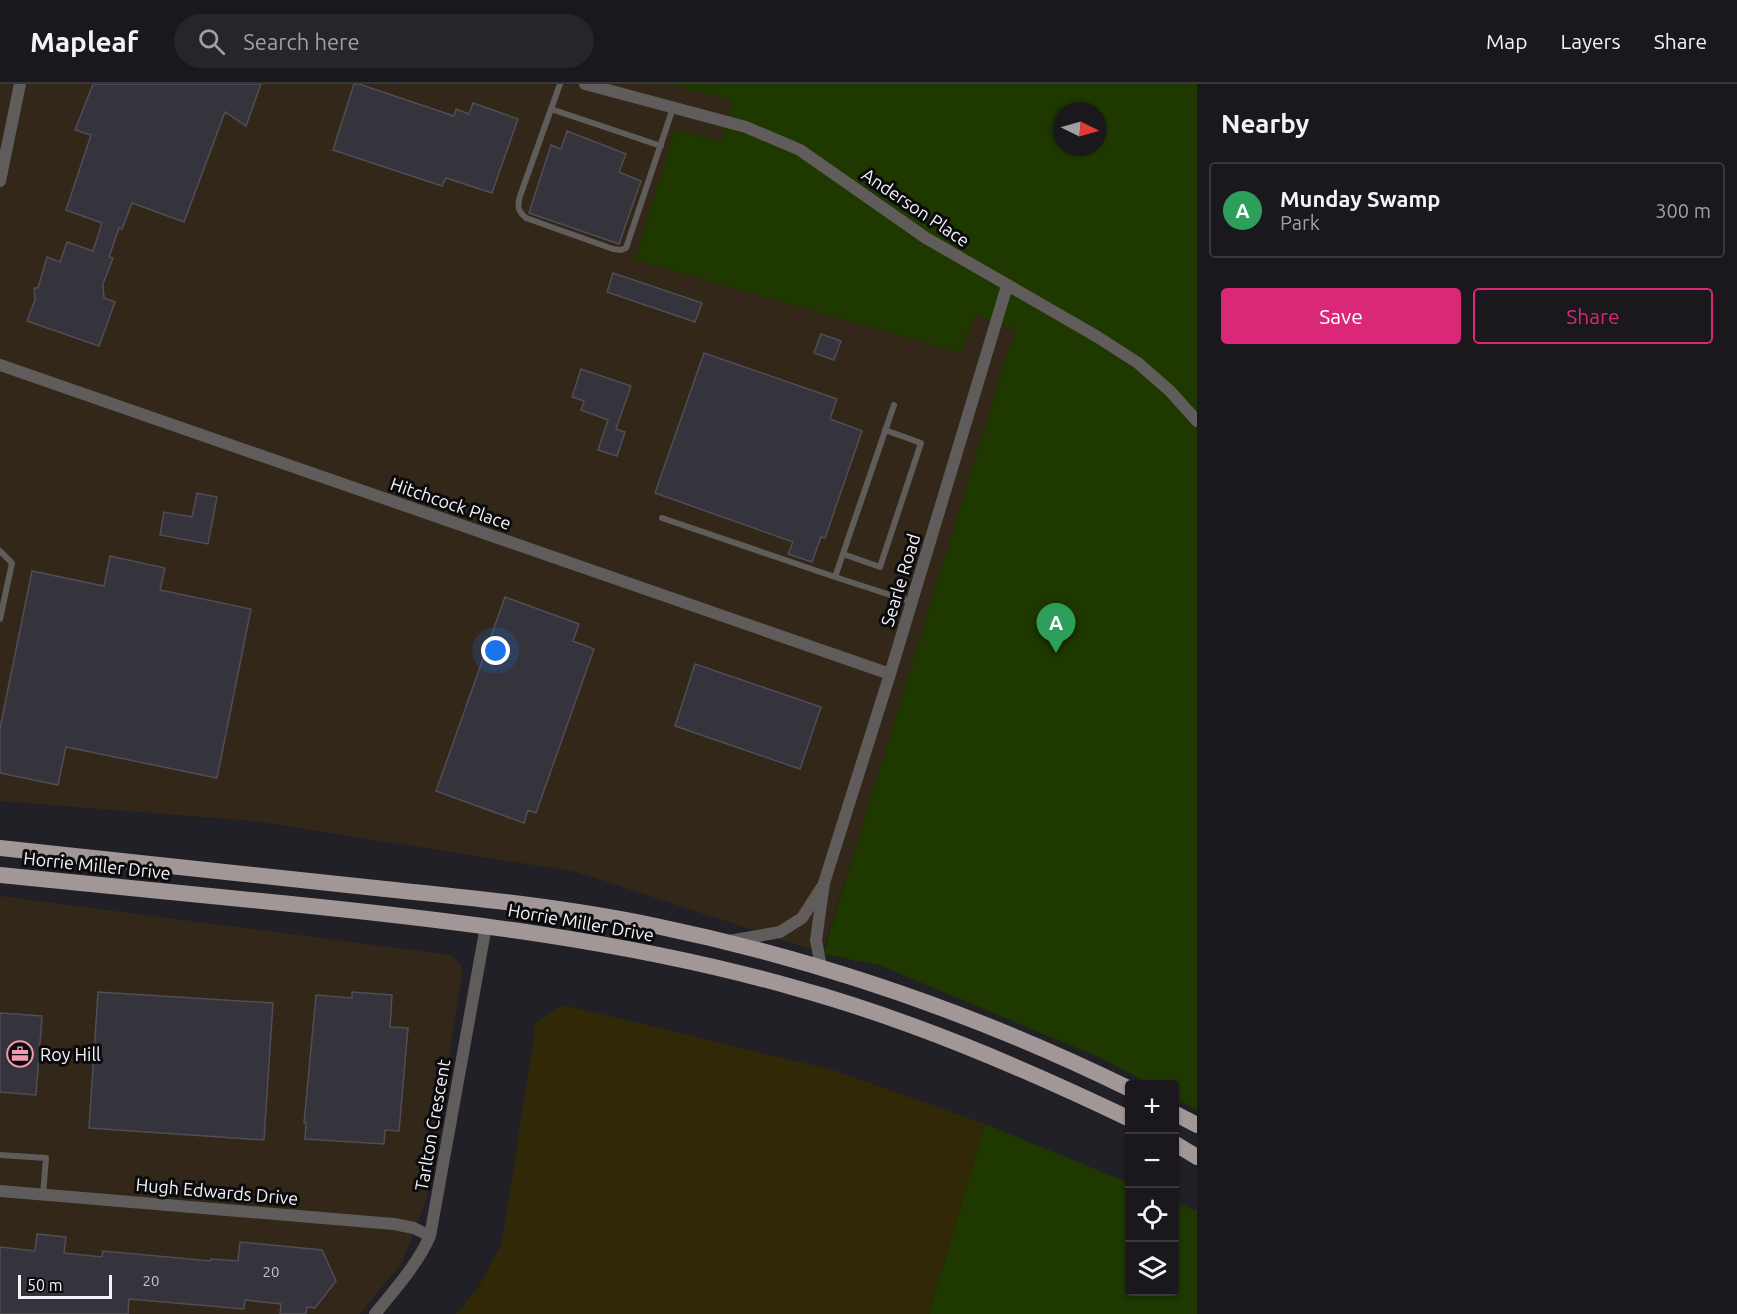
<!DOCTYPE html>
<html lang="en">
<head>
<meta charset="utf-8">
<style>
  body { margin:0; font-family:Ubuntu,sans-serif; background:#27252a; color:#f1f3f6 }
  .controls { position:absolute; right:18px; bottom:18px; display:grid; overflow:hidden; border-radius:6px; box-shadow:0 2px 4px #0004 }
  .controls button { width:54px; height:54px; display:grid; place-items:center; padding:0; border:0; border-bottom:2px solid #38373b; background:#1a181d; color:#f1f3f6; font:30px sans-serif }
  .compass { position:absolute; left:1053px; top:18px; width:54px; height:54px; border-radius:50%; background:#1a181d; box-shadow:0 2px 4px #0004; rotate:95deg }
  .scale { position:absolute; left:18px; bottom:15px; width:94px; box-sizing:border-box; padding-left:6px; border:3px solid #f4f3f8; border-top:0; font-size:16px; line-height:21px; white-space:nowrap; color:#f4f3f8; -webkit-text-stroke:4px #0b0b0e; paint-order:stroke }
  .you { position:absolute; left:496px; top:567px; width:21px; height:21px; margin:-15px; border:4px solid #fff; border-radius:50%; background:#1a73e8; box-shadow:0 0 0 9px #1a73e833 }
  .badge { display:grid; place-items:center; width:39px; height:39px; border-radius:50%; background:#db2777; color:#fff; font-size:20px; font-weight:700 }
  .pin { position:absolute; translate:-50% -50px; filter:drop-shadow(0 2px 3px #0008) }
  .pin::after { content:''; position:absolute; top:32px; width:21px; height:18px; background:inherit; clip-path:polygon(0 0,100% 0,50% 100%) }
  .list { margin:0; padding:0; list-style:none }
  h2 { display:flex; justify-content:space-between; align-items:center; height:78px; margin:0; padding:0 24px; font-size:26px }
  h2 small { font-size:20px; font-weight:400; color:#9fa0a4 }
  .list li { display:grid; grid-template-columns:39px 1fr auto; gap:18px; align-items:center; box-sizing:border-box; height:96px; margin:0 12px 12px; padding:0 12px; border:2px solid #38373b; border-radius:6px }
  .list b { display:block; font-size:22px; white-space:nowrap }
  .list p { margin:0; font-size:20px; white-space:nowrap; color:#9fa0a4 }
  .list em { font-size:20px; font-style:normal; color:#9fa0a4 }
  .actions { display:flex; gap:12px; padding:18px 24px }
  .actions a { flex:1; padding:14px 0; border:2px solid #db2777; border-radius:6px; text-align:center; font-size:21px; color:#db2777 }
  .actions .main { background:#db2777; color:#fff }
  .icon { flex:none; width:33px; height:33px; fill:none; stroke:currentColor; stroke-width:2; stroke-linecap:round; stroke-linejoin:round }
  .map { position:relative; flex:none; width:1197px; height:1230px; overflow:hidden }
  header { display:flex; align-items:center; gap:36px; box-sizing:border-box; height:84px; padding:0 30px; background:#1a181d; border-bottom:2px solid #38373b }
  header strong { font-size:28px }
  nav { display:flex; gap:33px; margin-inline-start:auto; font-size:21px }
  .search { width:420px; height:54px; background:#27252a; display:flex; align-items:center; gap:15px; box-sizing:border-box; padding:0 21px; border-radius:33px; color:#9fa0a4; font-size:22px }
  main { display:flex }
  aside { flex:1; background:#1a181d }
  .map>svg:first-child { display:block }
</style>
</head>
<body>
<header>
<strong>Mapleaf</strong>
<div class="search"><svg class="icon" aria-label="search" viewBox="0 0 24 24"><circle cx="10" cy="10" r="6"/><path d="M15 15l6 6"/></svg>Search here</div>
<nav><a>Map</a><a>Layers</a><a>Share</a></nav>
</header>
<main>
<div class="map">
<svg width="1197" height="1230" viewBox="0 0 1197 1230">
  <rect width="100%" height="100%" fill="#222027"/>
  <path fill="#322718" d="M0 0H699L741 12 1031 201 1197 656 909 598 822 869 577 788 254 737 0 717Z
    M0 812 451 871 463 884 427 1113 402 1179 360 1230H0Z"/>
  <path fill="#1e3800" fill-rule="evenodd" d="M672 0H1197V1026L1175 1014 1174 1000H1150L1101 974 879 881 823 870 1015 245 975 231 961 269 635 176 675 45 721 58 733 17ZM1062 27H1098V63H1062Z
    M985 1040 1129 1099 1130 1208H1174L1175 1118 1197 1127V1230H929Z"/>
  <path fill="#312807" d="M563 921 833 986 985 1040 929 1230H456L478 1204 502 1159 536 938Z"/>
  <path fill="#35333b" stroke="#504d56" stroke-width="1.5" d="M93 0H261L246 42 225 28 184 138 132 119 122 145 119 144 109 173 113 174 103 200 104 214 115 218 99 262 27 237 35 216 34 204H38L47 173 60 178 67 158 93 167 102 139 66 126 91 51 75 46Z
    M354 0H359L454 32 456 25 469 30 473 19 518 35 492 109 446 94 442 102 333 66Z
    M567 47 626 70 619 88 641 97 619 160 529 129 551 61 561 65Z
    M613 189 702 219 695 238 607 208Z
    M821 250 841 257 834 276 814 269Z
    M704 269 837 315 830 335 862 347 825 454 821 453 812 478 788 470 793 458 655 409Z
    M581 285 631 302 616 345 625 348 617 372 598 366 608 336 581 326 584 317 572 313Z
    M197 409 217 413 208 460 160 451 164 428 192 433Z
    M110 472 165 484 160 506 251 525 217 694 66 663 58 701 0 689V644L32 487 104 502Z
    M505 513 579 540 573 557 594 565 536 729 528 726 524 739 436 707Z
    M695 580 821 623 800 685 675 642Z
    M98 908 273 919 264 1056 89 1044Z
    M352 908 392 911 390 943 408 944 399 1047 385 1046 384 1060 305 1055 306 1039H304L316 911 352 914Z
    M0 929 42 932 36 1011 0 1008Z
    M37 1150 66 1153 64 1169 102 1173 103 1167 211 1177V1175L238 1177 240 1158 322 1166 336 1197 315 1224 307 1223 306 1230H280L281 1220 245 1216 244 1225 129 1215 128 1230H0V1163L35 1167Z"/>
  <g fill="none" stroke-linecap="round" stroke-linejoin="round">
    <path stroke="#615c5c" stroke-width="6" d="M560 0 520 112C517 123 518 127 526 134L613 165 621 166 626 164 673 24
      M551 25 661 62
      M894 321 835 493 912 518
      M662 434 835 493
      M0 467 12 479 0 535
      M843 470 880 483 921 359 885 346
      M0 1071 46 1074 43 1111"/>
    <path stroke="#615c5c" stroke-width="12" d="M585 0 746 43 800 66 926 154 1096 252 1138 279 1170 307 1197 337
      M0 97 20 0
      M0 281 890 590
      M729 857 780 848 802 834 822 803
      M821 883 816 856 824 799 890 590 1007 202
      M0 1107 394 1140 414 1144 430 1152
      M375 1230C395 1205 417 1181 430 1152L486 842"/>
    <path stroke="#a19796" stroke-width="16" d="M0 764C122 777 244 790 366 803 463 813 560 822 656 842 820 876 979 931 1130 1005
      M0 791C97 801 194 810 291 820 459 837 629 857 792 903 909 935 1021 983 1130 1035
      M1174 1029 1197 1041
      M1174 1059 1197 1073"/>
  </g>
  <defs>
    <g id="office-ring" transform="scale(1.35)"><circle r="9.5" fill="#0b0b0e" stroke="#f29aad" stroke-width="1.5"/><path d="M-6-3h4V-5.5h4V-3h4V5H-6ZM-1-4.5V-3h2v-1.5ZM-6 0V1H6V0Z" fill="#f29aad"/></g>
  </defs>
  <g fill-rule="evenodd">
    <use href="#office-ring" x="20" y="970"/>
  </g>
  <g text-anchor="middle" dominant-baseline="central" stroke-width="6" stroke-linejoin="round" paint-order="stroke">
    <g font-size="15" fill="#c4c3c9">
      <text x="271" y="1187">20</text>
      <text x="151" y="1196">20</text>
    </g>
    <g font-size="18" fill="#f4f3f8" stroke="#0b0b0e">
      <text transform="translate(916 123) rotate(34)">Anderson Place</text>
      <text transform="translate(451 419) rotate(19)">Hitchcock Place</text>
      <text transform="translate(900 496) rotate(-73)">Searle Road</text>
      <text transform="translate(97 781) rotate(6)">Horrie Miller Drive</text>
      <text transform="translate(581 838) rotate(10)">Horrie Miller Drive</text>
      <text transform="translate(432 1041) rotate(-80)">Tarlton Crescent</text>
      <text transform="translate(217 1107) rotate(5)">Hugh Edwards Drive</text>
    </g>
    <g font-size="18" fill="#f4f3f8" stroke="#0b0b0e" text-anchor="start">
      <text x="40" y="970">Roy Hill</text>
    </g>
  </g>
</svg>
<div class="controls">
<button>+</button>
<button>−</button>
<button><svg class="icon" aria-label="locate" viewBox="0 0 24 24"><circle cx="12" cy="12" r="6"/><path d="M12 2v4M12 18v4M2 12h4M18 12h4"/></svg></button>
<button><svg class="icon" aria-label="layers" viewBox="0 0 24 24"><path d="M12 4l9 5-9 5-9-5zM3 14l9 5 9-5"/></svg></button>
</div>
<svg class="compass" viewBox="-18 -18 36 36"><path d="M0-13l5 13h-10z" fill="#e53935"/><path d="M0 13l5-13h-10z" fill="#9fa0a4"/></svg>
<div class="scale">50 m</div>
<div class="you"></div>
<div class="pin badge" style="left:1056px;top:569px;background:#2e9e5b">A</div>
</div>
<aside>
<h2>Nearby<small></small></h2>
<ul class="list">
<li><span class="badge" style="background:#2e9e5b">A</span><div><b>Munday Swamp</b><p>Park</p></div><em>300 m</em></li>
</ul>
<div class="actions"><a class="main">Save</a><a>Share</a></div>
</aside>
</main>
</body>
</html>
